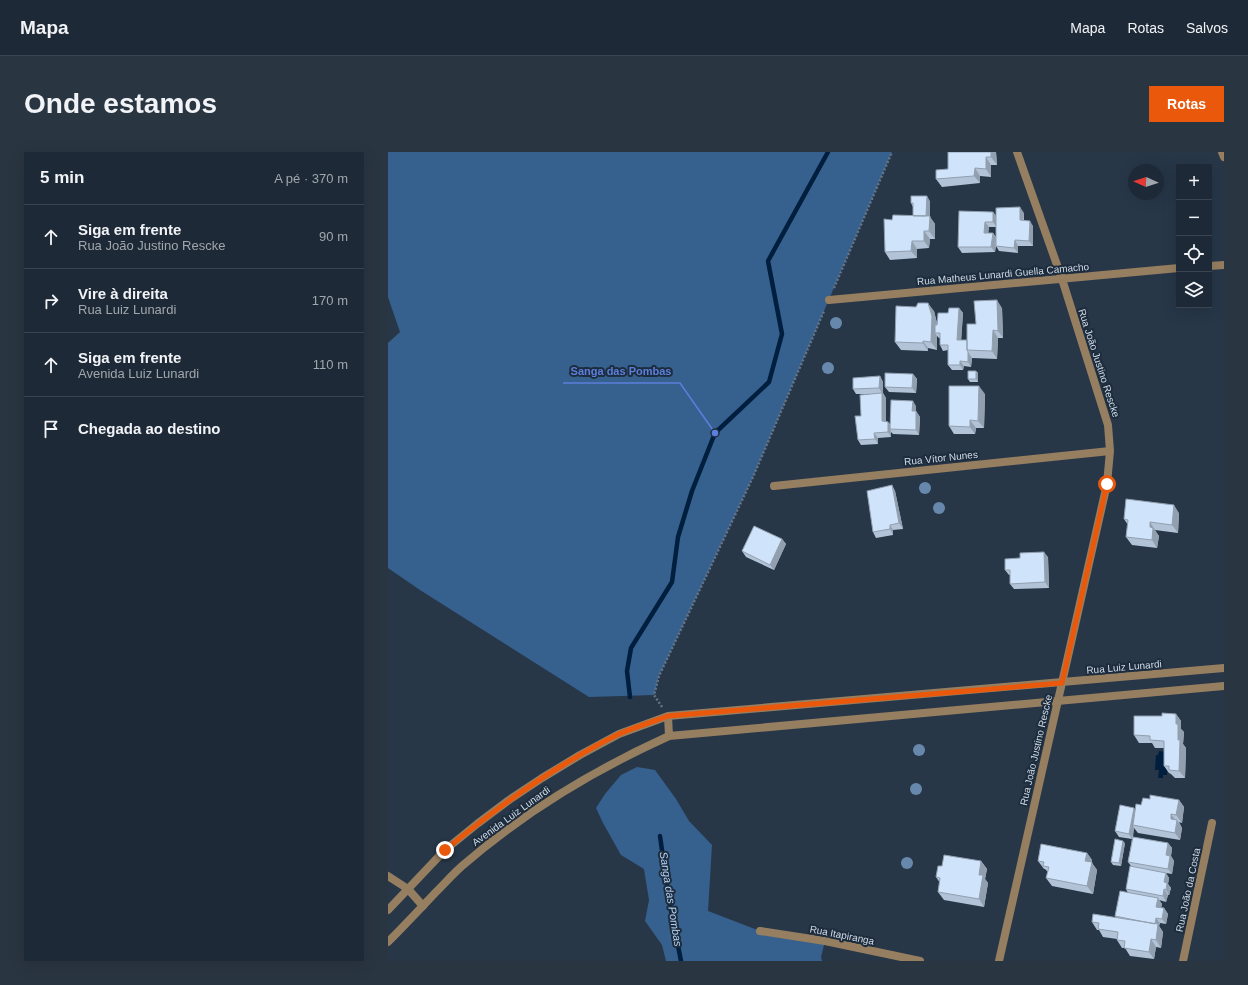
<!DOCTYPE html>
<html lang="pt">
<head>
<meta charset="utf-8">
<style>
  body { margin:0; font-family:Arial,sans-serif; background:#2a3542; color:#f1f3f6 }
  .controls { position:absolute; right:12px; top:12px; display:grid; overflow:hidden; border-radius:0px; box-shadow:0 4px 16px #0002 }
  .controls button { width:36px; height:36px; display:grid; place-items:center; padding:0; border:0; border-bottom:1px solid #3b4551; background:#1d2936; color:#f1f3f6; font:20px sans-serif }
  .compass { position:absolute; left:740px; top:12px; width:36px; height:36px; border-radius:50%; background:#1d2936; box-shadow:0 4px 16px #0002; rotate:273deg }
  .stop { position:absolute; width:12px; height:12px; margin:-9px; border:3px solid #ea580c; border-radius:50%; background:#fff }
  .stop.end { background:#ea580c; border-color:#fff; box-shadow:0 1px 4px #0008 }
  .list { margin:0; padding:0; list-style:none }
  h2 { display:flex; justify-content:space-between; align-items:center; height:52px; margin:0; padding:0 16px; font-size:17px }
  h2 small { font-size:13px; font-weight:400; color:#a0a6ad }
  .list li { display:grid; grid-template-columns:26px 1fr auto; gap:12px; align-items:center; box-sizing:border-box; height:64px; padding:0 16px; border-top:1px solid #3b4551 }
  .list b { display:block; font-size:15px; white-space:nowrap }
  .list p { margin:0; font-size:13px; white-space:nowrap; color:#a0a6ad }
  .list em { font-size:13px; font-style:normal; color:#a0a6ad }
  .icon { flex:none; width:22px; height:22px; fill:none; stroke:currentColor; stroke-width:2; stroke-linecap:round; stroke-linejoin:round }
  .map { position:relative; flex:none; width:836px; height:809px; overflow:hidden; border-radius:0px }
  header { display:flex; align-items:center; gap:24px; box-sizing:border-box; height:56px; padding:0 20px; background:#1d2936; border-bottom:1px solid #3b4551 }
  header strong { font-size:19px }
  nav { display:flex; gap:22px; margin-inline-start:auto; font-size:14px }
  .intro { display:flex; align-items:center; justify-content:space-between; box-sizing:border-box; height:96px; padding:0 24px }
  h1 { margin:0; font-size:28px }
  .button { padding:10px 18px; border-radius:0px; background:#ea580c; color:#fff; font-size:14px; font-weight:700 }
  main { display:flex; gap:24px; padding:0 24px }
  aside { flex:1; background:#1d2936; border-radius:0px; box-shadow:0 4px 16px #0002 }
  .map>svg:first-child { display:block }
</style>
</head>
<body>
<header>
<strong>Mapa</strong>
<nav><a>Mapa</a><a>Rotas</a><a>Salvos</a></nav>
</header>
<div class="intro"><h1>Onde estamos</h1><a class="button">Rotas</a></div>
<main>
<aside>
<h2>5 min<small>A pé · 370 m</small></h2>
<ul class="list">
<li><svg class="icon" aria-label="ahead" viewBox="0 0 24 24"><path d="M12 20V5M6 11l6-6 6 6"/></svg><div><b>Siga em frente</b><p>Rua João Justino Rescke</p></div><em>90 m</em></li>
<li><svg class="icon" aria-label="right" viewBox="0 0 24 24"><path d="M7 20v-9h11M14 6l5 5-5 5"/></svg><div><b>Vire à direita</b><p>Rua Luiz Lunardi</p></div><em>170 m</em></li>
<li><svg class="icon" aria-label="ahead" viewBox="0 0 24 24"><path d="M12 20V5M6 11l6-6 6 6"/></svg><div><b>Siga em frente</b><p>Avenida Luiz Lunardi</p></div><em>110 m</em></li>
<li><svg class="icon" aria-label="arrive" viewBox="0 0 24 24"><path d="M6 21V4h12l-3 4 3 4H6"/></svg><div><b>Chegada ao destino</b></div></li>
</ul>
</aside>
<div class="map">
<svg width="836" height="809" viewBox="0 0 836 809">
  <rect width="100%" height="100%" fill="#273748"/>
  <path fill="#36618f" d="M0 0H504L365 325 271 524 266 543 201 545 32 438 0 416V191L12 180 0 145Z
    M249 615 267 618 288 647 301 669 324 693 320 759 372 779 437 789 433 805 434 809H278L274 793 257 769 261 748 256 717 233 703 215 671 208 656 217 642 233 623Z"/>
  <path fill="#001f3e" d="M771 599 780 600 779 623H775V626H770L771 618H767L768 603H770Z"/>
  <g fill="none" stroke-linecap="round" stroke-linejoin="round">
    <path stroke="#001f3e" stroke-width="4.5" d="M242 545 239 519 243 496 284 430 290 385 304 339 327 281 381 230 394 182 380 109 440 0
      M272 684 281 748 293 809"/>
    <path stroke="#677483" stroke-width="2.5" stroke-dasharray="2 2" stroke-linecap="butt" d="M446 136 504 0
      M274 555 266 543 271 524 365 325 436 159"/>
    <path stroke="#967e60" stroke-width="8" d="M834 0 836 5
      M821 114 836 113
      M441 148 791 116
      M386 334 722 299
      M0 724 20 737 35 754
      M372 779 437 789 532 809
      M611 809 719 332 722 299 720 273 674 127 629 0
      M795 809 824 671"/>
    <path stroke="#967e60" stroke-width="8" d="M280 564 281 584
      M0 758 57 698 89 672 121 648 154 626 192 603 231 582 280 564 836 516
      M0 790C16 774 32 757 48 740 57 731 65 722 74 714 136 660 206 618 281 584L836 534"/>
  </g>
  <g fill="#6788ac">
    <circle cx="448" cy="171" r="6"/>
    <circle cx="440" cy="216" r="6"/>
    <circle cx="537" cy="336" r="6"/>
    <circle cx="551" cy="356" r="6"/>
    <circle cx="531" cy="598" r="6"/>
    <circle cx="528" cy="637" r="6"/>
    <circle cx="519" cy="711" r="6"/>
  </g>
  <path fill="#b2c3d7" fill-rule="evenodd" d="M608 0 609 13H603V25L592 24V31L554 35 548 27 560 17Z
    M542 49V65L547 72V87H542L541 96 529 97V106L502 108 497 100 504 68 525 64V55L523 51Z
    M605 60 608 64 636 61V68L645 74V94H630V101L611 99 608 94 607 100 574 101 570 95ZM601 75H608V85L605 81H600Z
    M571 156 575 161 573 188H579L588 172 614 156 615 186H610L609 207 584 206 583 215 576 214 575 218H564L560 213V198L555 199 552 193V186H551L549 184V198L540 196V199L513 198 507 190 546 159 549 171 560 161Z
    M588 219 590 221V230H582L580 227Z
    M525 222 529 227 528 241 501 240 497 235Z
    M492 224 495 230V241L498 246V269L500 270 502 272 528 254V259L532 265 531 283 505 282 503 280V285L490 286V292L473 293 470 288 473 264 487 242H468L465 237Z
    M597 242 596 276H588L587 282H566L561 274Z
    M504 333 507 339 515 377 505 378V383L488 386 485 380Z
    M791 361 790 381 767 378V379L771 384 769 396 744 393 738 385 740 373 736 367Z
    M394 387 398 392 386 418 358 405 354 399Z
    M660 405 661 436 626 437 622 432V423H621L617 418Z
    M788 562 793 569V577L796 580 795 592 798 596 797 626H787L783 622 781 621 776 614V596H767L764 591H751L746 583 774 564Z
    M762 647 791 648 796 655 794 671 791 670 794 676 792 688 750 681 746 676 745 685 780 691 784 696 783 704 786 709 784 722 778 721 781 726 780 732 783 736 781 743H780L778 750 771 748 774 752 773 756H776L780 762 778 772 772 771 771 774 775 780 773 796 768 795 766 807 742 804 737 796H734L729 788V787L715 785 711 778H709L704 770 728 766 727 764 740 741 738 737 743 714 740 710 744 687 731 685 727 679 746 656 747 658 753 653Z
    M737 691 733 714 725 713 723 710Z
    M699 701 704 708V711L709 718 705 742 664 734 658 726 660 720 657 717H656L650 709Z
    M593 709 599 717 597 727 600 731 596 755 556 748 550 740 552 731 548 725 554 714Z"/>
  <path fill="#919faf" d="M603 0H608L609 13 603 5Z
    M598 5 603 13V25L598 17Z
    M587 16 592 24V31L586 24Z
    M539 44 542 49V65L547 72V87L541 79 538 67Z
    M632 55 636 61 635 73 632 68Z
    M605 60 609 65V75L605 70Z
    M642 69 645 74V94L641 89Z
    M597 70 601 75 600 86 596 81Z
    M536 79 542 87 541 96 536 89Z
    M605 81 608 86 607 100 603 95Z
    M627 88 630 94V101L626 96Z
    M524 89 529 97V106L523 99Z
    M609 148 614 156 615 186 610 179Z
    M540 151 546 159 549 171 547 181 549 184V198L543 190Z
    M571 156 575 161 573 193 569 188Z
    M605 178 610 186 609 207 604 199Z
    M535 189 540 196V199L535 191Z
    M580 200 584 206 583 215 580 210Z
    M572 209 576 214 575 218 572 213Z
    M588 219 590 221V230L588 227Z
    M525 222 529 227 528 241 524 236Z
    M492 224 495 230V241L498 246V275L494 269V241L491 236Z
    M591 234 597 242 596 276 590 269Z
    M525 249 528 254V264L524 259Z
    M528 259 532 265 531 283 528 278Z
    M582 268 588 276 587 282 582 275Z
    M500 270 503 275 502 277 503 280V285L500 280Z
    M486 281 490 286V292L487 287Z
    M504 333 507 339 515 377 511 371Z
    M786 353 791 361 790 381 784 373Z
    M762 370 771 384 769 396 764 388 762 375Z
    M502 373 505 378V383L502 377Z
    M394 387 398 392 386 418 382 413Z
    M656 400 660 405 661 436 657 430Z
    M788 562 793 569V577L796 580 795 592 798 596 797 626 791 619 790 588 788 572Z
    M791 648 796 655 794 671 788 663Z
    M746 656 749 661 745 673 746 676 744 687 741 682Z
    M783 662 789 670V668L794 676 792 688 787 681 783 667Z
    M735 689 737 691 733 714 731 711Z
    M780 691 784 696 783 704 786 709 784 722 780 717 778 703Z
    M699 701 704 708V711L709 718 705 742 699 734 697 709Z
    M593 709 599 717 597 727 600 731 596 755 591 747V723Z
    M778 721 781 726 780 732 783 736 781 743 778 738 776 730Z
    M776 737 780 743 778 750 775 744Z
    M770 746 774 752 772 760 768 755Z
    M776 756 780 762 778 772 774 767Z
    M768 766 772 771 771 774 775 780 773 796 768 788 767 772Z
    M763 787 768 795 766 807 761 800Z"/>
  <path fill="#cfe3fa" stroke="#919faf" d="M560 0H603V5H598V17L587 16 586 24 548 27V18L560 17Z
    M523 44H539L538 64H525V51H523Z
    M632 55V68L642 69 641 89 627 88 626 96 608 94V56Z
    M571 59 605 60V70H597L596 81H605L603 95H570Z
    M505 63 542 64 541 79H536V89H524L523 99 497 100 496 67 504 68Z
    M609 148 610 179 605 178 604 199 579 198V172H588L586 149Z
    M530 151H540L544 164 543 190 535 189V191L507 190 508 154 528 155Z
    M561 156H571L569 188H579V198L580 200V210L572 209V213H560V193H552V181H547V173H549L550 161H560Z
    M580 219H588V227H580Z
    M497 221 525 222 524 236 497 235Z
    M492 224 491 236 465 237V226Z
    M561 234H591L590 269 582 268V275L561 274Z
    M494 241V269L500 270V280L486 281 487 287 470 288 467 264H473L472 243Z
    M503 248 525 249 524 259H528V278L502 277Z
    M504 333 511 371 502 373V377L485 380 479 339Z
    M738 347 786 353 784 373 762 370V375L765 376 764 388 738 385 740 368 736 367Z
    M366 374 394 387 382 413 354 399Z
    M656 400 657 430 622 432V418H617V407L632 406V401Z
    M774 561 788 562V572H790V588H792L791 619 781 618V614H776V589L762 588V584L746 583V564H774Z
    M762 643 791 648 788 663 783 662V667L789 668 787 681 745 673 748 652 753 653 755 646 762 647Z
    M732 653 746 656 741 682 727 679Z
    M745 685 780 691 778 703 782 704 780 717 740 710Z
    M727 687 735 689 731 711 723 710Z
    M653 692 699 701 697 709 704 710 699 734 658 726 661 715 655 714 656 710 650 709Z
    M556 703 593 709 591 723H595L591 747 550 740 552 726 548 725 550 714H554Z
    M742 714 778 721 776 730 779 731 778 738 776 737 775 744 738 737Z
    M732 739 770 746 768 755 776 756 774 767 768 766 767 772 727 764Z
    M705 762 770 772 768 788 763 787 761 800 736 796 737 789 729 788 730 780 710 777 711 771 704 770Z"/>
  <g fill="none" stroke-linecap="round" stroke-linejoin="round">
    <path stroke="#ea580c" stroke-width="5" d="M57 698C95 667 133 638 175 613 193 602 212 591 231 582 247 575 264 570 280 564L674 531 719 332"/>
  </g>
  <g text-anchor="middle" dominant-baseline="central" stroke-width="4" stroke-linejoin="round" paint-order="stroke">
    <g font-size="10" fill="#d1dbe6" stroke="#1d2d3e">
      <text transform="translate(615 122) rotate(-5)">Rua Matheus Lunardi Guella Camacho</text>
      <text transform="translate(711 211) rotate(72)">Rua João Justino Rescke</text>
      <text transform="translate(553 306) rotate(-6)">Rua Vítor Nunes</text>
      <text transform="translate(736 515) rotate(-5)">Rua Luiz Lunardi</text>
      <text transform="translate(648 598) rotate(-77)">Rua João Justino Rescke</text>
      <text transform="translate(123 664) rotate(-36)">Avenida Luiz Lunardi</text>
      <text transform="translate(800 738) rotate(-78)">Rua João da Costa</text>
      <text transform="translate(454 783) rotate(11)">Rua Itapiranga</text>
    </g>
    <g font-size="11" font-style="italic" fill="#b3d2f5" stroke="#1d2d3e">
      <text transform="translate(283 747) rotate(81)">Sanga das Pombas</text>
    </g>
  </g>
  <path fill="none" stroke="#5c7fdd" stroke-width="1.5" d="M327 281L292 231H175"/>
  <circle fill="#5c7fdd" stroke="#1d2d3e" stroke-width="1.5" cx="327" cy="281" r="4"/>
  <g font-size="11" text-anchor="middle" font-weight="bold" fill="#5c7fdd" stroke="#1d2d3e" stroke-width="4" stroke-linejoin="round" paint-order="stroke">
    <text x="233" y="223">Sanga das Pombas</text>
  </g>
</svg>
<div class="controls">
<button>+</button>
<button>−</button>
<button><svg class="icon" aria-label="locate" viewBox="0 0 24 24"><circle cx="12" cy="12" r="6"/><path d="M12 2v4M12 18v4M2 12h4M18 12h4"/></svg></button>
<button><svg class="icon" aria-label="layers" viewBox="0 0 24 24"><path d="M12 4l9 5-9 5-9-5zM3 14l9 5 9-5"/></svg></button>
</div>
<svg class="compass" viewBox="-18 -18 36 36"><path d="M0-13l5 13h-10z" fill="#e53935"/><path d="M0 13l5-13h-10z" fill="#a0a6ad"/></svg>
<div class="stop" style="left:719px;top:332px"></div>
<div class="stop end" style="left:57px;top:698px"></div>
</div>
</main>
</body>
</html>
